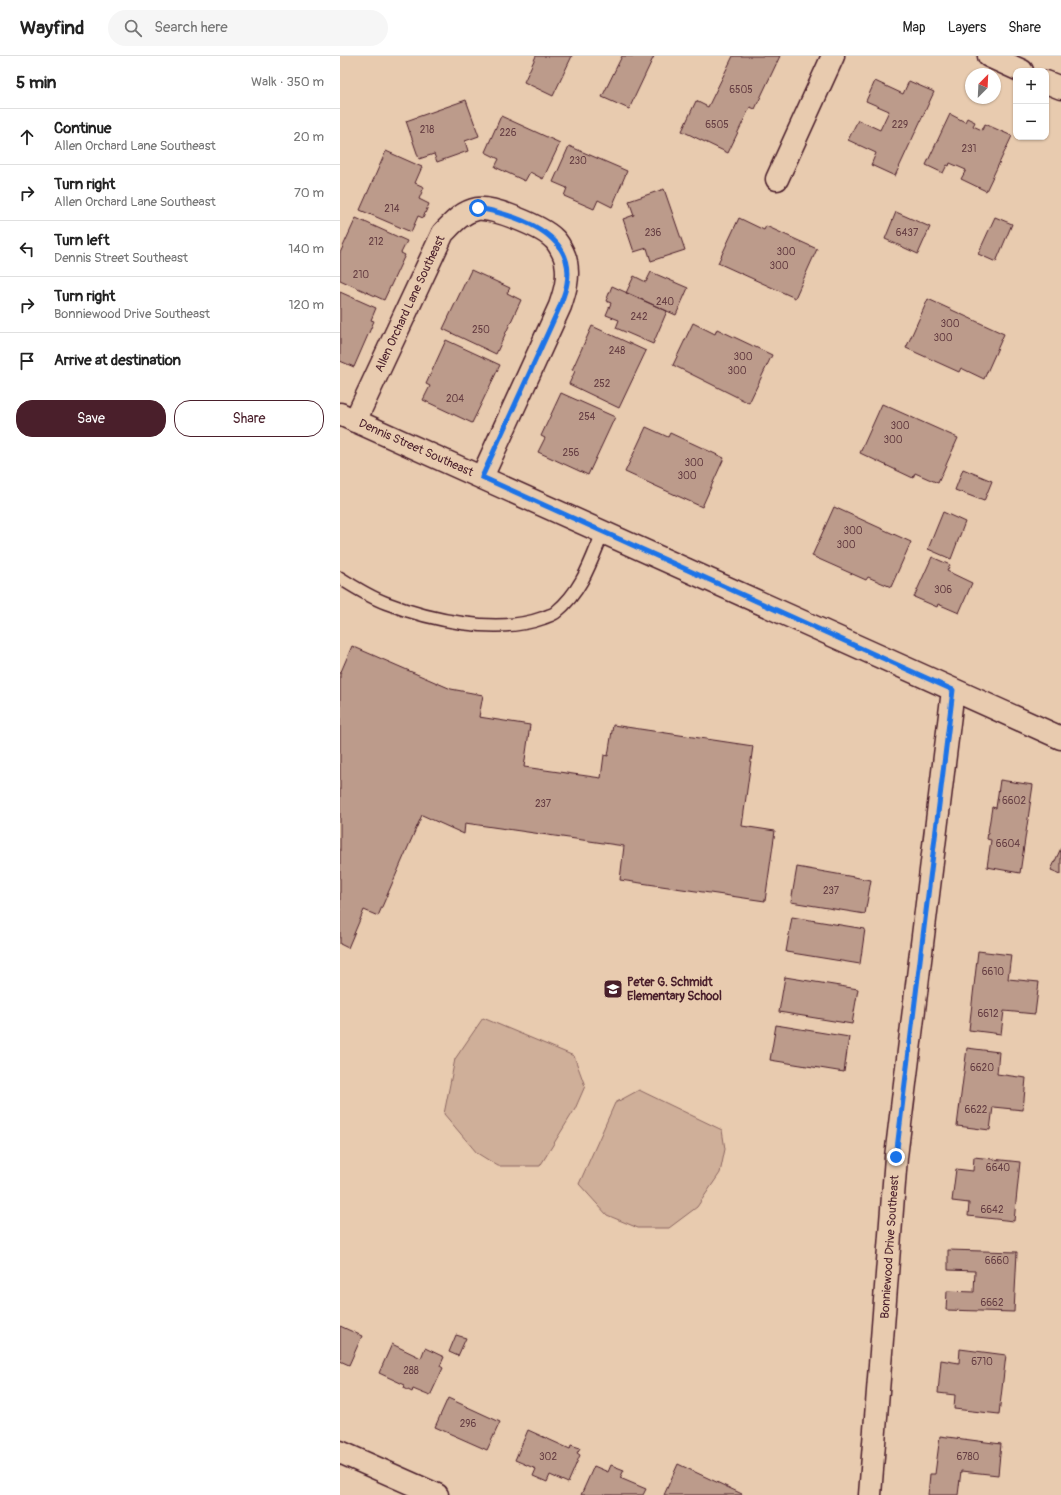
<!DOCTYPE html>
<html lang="en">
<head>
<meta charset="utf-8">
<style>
  body { margin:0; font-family:Pangolin,sans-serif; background:#f6f6f6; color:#222 }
  .controls { position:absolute; right:12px; top:12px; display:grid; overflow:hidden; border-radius:8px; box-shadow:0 1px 3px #0004 }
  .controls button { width:36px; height:36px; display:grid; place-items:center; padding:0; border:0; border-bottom:1px solid #e0e0e0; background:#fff; color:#222; font:20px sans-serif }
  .compass { position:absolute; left:625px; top:12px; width:36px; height:36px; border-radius:50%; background:#fff; box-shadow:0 1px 3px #0004; rotate:24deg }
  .stop { position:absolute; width:12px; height:12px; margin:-9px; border:3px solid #1a73e8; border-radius:50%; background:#fff }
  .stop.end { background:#1a73e8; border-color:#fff; box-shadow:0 1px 4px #0008 }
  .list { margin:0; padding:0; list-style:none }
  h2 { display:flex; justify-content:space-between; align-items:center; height:52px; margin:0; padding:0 16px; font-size:17px }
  h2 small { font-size:13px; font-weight:400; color:#767676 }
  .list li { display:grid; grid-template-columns:26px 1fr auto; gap:12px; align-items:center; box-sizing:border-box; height:56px; padding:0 16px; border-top:1px solid #e0e0e0 }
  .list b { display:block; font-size:15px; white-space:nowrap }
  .list p { margin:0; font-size:13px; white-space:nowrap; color:#767676 }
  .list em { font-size:13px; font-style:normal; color:#767676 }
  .actions { display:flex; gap:8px; padding:12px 16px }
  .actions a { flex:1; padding:9px 0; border:1px solid #4a1f2b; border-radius:16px; text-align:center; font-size:14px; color:#4a1f2b }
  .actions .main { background:#4a1f2b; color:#fff }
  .icon { flex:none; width:22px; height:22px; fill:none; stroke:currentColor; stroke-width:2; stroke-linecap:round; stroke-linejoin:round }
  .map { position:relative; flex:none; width:721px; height:1439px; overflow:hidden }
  header { display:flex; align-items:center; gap:24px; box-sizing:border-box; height:56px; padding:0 20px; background:#fff; border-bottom:1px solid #e0e0e0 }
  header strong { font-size:19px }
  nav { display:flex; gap:22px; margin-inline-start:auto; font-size:14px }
  .search { width:280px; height:36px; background:#f6f6f6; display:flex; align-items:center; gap:10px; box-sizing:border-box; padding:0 14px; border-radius:22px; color:#767676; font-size:15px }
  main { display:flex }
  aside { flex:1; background:#fff }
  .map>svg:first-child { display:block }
</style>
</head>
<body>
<header>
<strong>Wayfind</strong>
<div class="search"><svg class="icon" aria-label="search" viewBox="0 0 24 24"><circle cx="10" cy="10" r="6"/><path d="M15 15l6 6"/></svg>Search here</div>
<nav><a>Map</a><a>Layers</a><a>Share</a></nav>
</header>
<main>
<aside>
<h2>5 min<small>Walk · 350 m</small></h2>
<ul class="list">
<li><svg class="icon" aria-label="ahead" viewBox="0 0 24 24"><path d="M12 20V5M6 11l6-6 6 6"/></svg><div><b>Continue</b><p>Allen Orchard Lane Southeast</p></div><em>20 m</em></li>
<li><svg class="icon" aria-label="right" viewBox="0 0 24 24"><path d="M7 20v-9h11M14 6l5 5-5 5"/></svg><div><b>Turn right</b><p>Allen Orchard Lane Southeast</p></div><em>70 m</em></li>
<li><svg class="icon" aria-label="left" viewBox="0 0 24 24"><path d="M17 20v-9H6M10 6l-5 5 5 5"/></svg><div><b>Turn left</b><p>Dennis Street Southeast</p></div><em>140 m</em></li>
<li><svg class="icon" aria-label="right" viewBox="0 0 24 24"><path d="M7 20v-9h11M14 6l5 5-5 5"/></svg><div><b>Turn right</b><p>Bonniewood Drive Southeast</p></div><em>120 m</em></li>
<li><svg class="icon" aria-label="arrive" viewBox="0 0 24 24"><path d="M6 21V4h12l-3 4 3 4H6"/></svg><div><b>Arrive at destination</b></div></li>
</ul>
<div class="actions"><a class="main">Save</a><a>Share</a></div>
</aside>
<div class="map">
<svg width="721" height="1439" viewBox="0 0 721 1439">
  <rect width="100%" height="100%" fill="#e8cbaf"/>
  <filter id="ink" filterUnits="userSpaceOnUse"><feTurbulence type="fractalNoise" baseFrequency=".025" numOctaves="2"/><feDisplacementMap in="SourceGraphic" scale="8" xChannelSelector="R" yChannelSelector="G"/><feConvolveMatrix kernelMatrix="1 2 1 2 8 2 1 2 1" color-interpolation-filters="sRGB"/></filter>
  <g filter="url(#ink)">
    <path fill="#cfaf99" stroke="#8c6762" d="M143 962 234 1000 245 1030 235 1053 200 1110H158L137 1097 104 1058 115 1003Z
      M299 1034 382 1074 385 1093 380 1117 357 1151 329 1172H298L267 1159 239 1128 275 1047Z"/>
    <path fill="#bc9b8b" stroke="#4a1f2b" d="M196 0H232L213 40 184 26Z
      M282 0H314L289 53 262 41Z
      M393 0H440L415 53 410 51 388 97 342 75 356 45 368 51Z
      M535 25 563 38 569 25 594 36 555 120 531 109 536 97 508 84 518 64 540 74 549 55 526 45Z
      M126 44 139 80 125 85 128 95 97 106 94 98 79 103 66 65Z
      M610 58 625 66 627 62 635 66 633 70 642 74 645 68 672 80 646 135 621 123 626 114 610 107 609 110 607 109 603 117 586 109Z
      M161 60 220 87 203 123 190 116 185 125 155 111 159 103 145 96Z
      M229 90 287 115 272 151 258 144 254 153 224 140 227 132 213 126Z
      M46 95 82 111 75 127 84 131 79 143 89 148 83 162 78 160 71 176 20 154Z
      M324 133 345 194 311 205 307 192 294 196 283 163 294 159 289 145Z
      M556 156 590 171 578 198 545 183Z
      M655 161 672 168 656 206 638 198Z
      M16 162 67 185 61 197 65 199 44 244 0 224V197Z
      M399 162 424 174 426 170 477 193 455 242 378 207Z
      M131 214 170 232 167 237 181 244 156 298 103 273Z
      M311 216 348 232 336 259 286 237 294 220 306 226Z
      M272 230 327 255 313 288 276 272 279 264 266 259 271 247 266 245Z
      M0 236 36 252 31 264 34 265 14 311 0 305Z
      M588 243 664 278 644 323 621 312 619 316 566 292Z
      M353 267 375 278 377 273 432 299 409 347 333 309Z
      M252 270 306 295 279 352 229 328 235 315 232 314Z
      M106 284 160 309 132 367 83 344 90 330 86 328Z
      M221 337 275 361 248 419 198 396 205 382 201 380Z
      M542 348 618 382 598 427 575 417 573 422 520 397Z
      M306 371 328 381 330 377 384 402 362 451 285 416Z
      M623 413 652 425 644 445 615 434Z
      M494 451 571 486 551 531 528 521 526 524 472 500Z
      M603 456 625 466 611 503 588 493Z
      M592 501 610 509 607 515 632 527 619 557 598 548 597 551 574 541Z
      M12 590 111 633 143 639 139 661 190 669 184 711 261 722 264 699 268 700 273 669 413 690 402 770 435 775 425 845 280 824 284 790 125 767 124 778 82 759 38 860 24 854 8 892 0 888V618Z
      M660 724 693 729 680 817 647 811 651 784 647 783 652 751 656 752Z
      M721 792V818L711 814Z
      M457 811 531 824 525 858 451 846Z
      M452 861 525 873 520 908 446 896Z
      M638 895 671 899 668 923 699 926 695 958 664 955 661 978 629 974Z
      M445 921 518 933 512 968 439 956Z
      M436 969 509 981 504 1016 430 1004Z
      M627 992 659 996 657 1018 686 1022 683 1054 653 1051 650 1074 617 1070Z
      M634 1101 680 1106 674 1165 628 1160 629 1147 612 1145 616 1113 633 1115Z
      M608 1194 677 1196 674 1256 606 1254 607 1235 634 1236 635 1215 608 1214Z
      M0 1270 22 1280 9 1309 0 1305Z
      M116 1279 126 1282 118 1300 109 1296Z
      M52 1288 81 1302 85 1292 104 1301 100 1310 103 1312 90 1340 73 1333 72 1336 64 1332 65 1329 39 1317Z
      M620 1293 666 1299 659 1358 614 1353 615 1339 598 1337 601 1304 619 1307Z
      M108 1342 160 1366 147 1394 95 1371Z
      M188 1374 230 1393 231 1389 240 1392 237 1397 240 1399 228 1427 210 1419 207 1426 193 1420 196 1413 175 1404Z
      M600 1380 661 1388 658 1419 621 1415 618 1439H588L590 1418H595Z
      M338 1408 402 1438V1439H324Z
      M271 1409 284 1414 280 1422 306 1433 303 1439H241L254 1410 268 1416Z"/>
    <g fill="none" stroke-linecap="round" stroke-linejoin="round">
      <g stroke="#4a1f2b" stroke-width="15">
        <path id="service" d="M0 522C14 531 30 541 46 547 90 564 157 579 203 562 207 560 213 559 216 556 242 535 251 505 263 476"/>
      </g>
      <g stroke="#4a1f2b" stroke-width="25">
        <path id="minor" d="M649 0 682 15
          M706 26 721 32
          M437 123 493 0
          M15 365 103 177C113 167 122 156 137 153 152 150 202 171 213 182 218 186 225 199 226 206 229 222 225 235 220 250L142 421
          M0 1396 97 1439"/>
      </g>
      <g stroke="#4a1f2b" stroke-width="25">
        <path id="tertiary" d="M0 358 721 682
          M530 1439 556 1101 613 634"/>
      </g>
      <use href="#service" stroke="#e8cbaf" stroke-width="12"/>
      <use href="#minor" stroke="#e8cbaf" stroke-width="22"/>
      <use href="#tertiary" stroke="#e8cbaf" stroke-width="22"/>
    </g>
  </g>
  <g fill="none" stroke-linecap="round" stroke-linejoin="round" filter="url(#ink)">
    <path stroke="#1a73e8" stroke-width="5" d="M138 152C175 159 236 177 227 227 226 235 222 243 220 250L142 421 613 634 556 1101"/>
  </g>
  <defs>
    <g id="school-square" transform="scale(1)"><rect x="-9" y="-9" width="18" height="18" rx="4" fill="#4a1f2b" stroke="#e8cbaf"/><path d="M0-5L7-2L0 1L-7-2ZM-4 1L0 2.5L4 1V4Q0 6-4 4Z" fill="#fff"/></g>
  </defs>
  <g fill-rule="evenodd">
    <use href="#school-square" x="273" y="933"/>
  </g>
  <g text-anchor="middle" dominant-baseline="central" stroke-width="4" stroke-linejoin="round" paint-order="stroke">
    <g font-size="10" fill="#663e43">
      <text x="401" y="34">6505</text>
      <text x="377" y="69">6505</text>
      <text x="560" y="69">229</text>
      <text x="87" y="74">218</text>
      <text x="168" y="77">226</text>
      <text x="629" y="93">231</text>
      <text x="238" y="105">230</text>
      <text x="52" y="153">214</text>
      <text x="313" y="177">236</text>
      <text x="567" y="177">6437</text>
      <text x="36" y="186">212</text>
      <text x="446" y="196">300</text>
      <text x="439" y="210">300</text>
      <text x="21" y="219">210</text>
      <text x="325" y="246">240</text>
      <text x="299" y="261">242</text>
      <text x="610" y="268">300</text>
      <text x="141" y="274">250</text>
      <text x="603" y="282">300</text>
      <text x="277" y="295">248</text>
      <text x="403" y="301">300</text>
      <text x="397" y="315">300</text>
      <text x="262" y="328">252</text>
      <text x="115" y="343">204</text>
      <text x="247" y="361">254</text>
      <text x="560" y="370">300</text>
      <text x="553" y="384">300</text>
      <text x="231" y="397">256</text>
      <text x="354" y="407">300</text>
      <text x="347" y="420">300</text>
      <text x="513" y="475">300</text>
      <text x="506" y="489">300</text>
      <text x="603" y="534">306</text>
      <text x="674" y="745">6602</text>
      <text x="203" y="748">237</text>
      <text x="668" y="788">6604</text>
      <text x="491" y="835">237</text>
      <text x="653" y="916">6610</text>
      <text x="648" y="958">6612</text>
      <text x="642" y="1012">6620</text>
      <text x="636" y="1054">6622</text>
      <text x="658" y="1112">6640</text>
      <text x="652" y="1154">6642</text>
      <text x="657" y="1205">6660</text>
      <text x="652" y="1247">6662</text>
      <text x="642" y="1306">6710</text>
      <text x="71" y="1315">288</text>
      <text x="128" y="1368">296</text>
      <text x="208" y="1401">302</text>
      <text x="628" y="1401">6780</text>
    </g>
    <g font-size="12" fill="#4a1f2b" stroke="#e8cbaf">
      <text transform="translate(70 248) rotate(-65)">Allen Orchard Lane Southeast</text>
      <text transform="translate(76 392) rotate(24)">Dennis Street Southeast</text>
      <text transform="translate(550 1191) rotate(-86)">Bonniewood Drive Southeast</text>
    </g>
    <g font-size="12" font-weight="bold" fill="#4a1f2b" stroke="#e8cbaf" text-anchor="start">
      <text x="287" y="926">Peter G. Schmidt<tspan x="287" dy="14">Elementary School</tspan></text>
    </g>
  </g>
</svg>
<div class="controls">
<button>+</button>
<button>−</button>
</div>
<svg class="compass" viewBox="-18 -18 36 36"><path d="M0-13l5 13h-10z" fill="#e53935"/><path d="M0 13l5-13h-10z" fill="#767676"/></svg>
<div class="stop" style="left:138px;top:152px"></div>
<div class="stop end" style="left:556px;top:1101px"></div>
</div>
</main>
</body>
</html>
